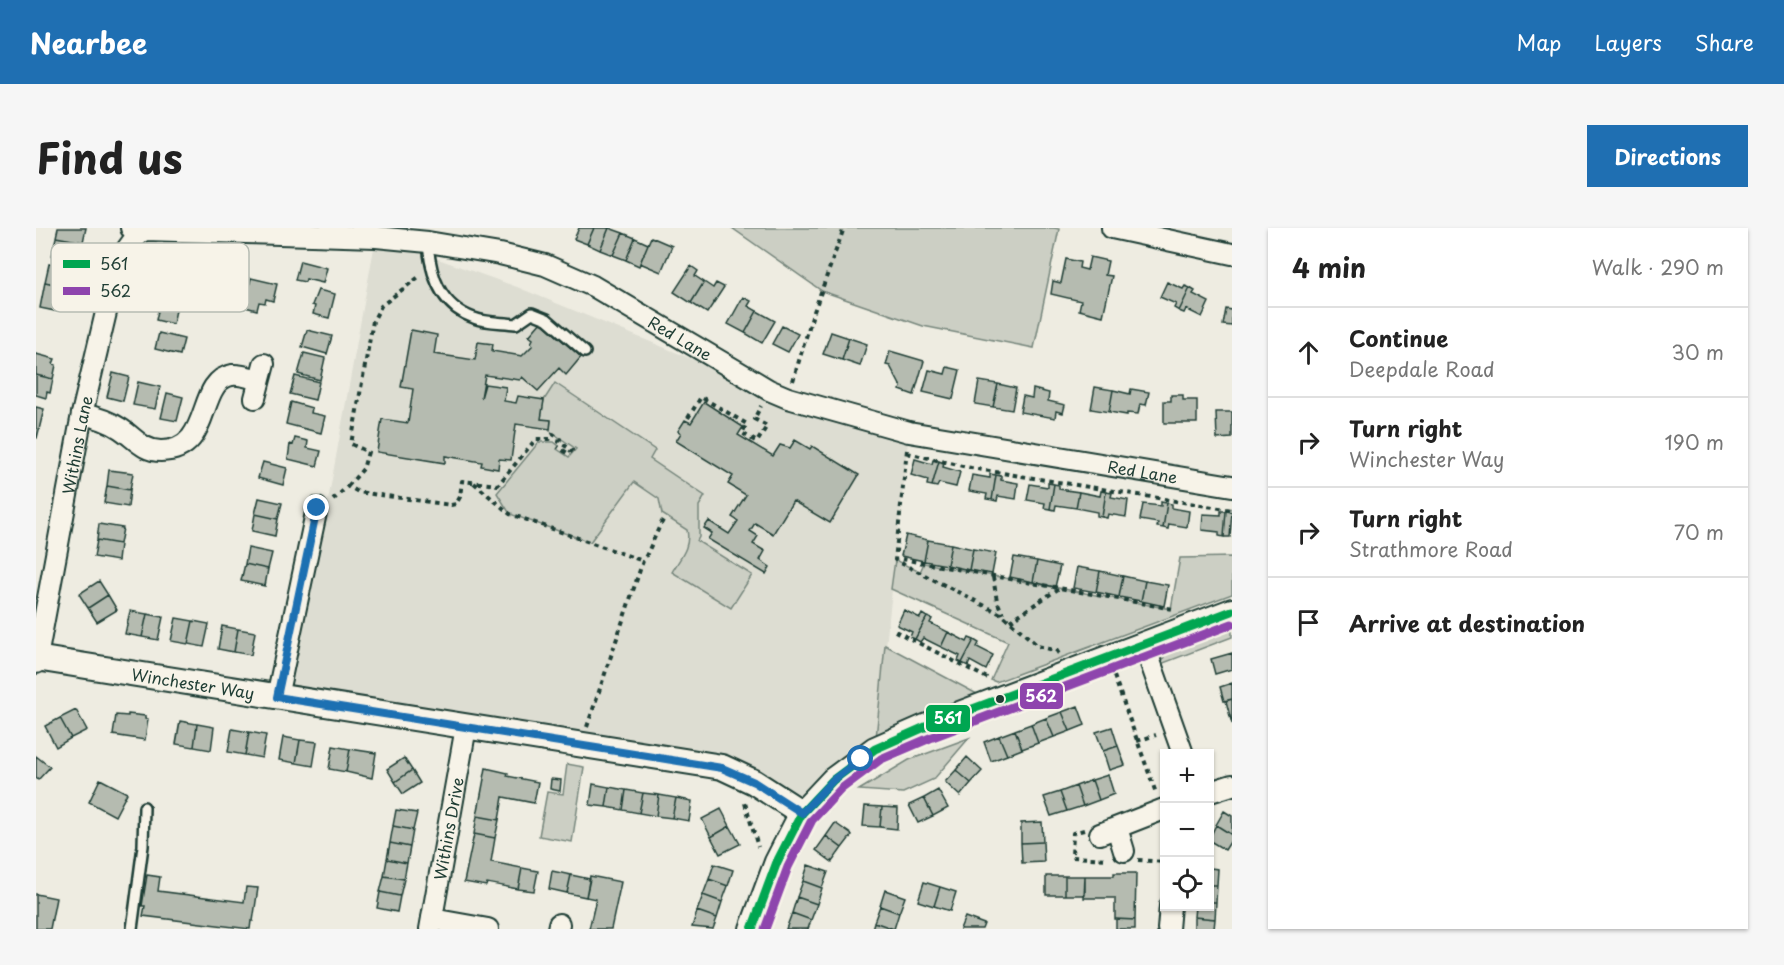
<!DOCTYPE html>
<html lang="en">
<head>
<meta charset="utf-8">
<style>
  body { margin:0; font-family:"Playpen Sans",sans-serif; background:#f6f6f6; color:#222 }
  .controls { position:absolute; right:18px; bottom:18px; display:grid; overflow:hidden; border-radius:0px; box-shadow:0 2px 4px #0004 }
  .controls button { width:54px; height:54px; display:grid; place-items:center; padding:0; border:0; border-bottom:2px solid #e0e0e0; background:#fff; color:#222; font:30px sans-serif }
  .stop { position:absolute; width:18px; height:18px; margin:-14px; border:4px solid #1f6fb2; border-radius:50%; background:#fff }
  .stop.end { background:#1f6fb2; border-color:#fff; box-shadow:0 2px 6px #0008 }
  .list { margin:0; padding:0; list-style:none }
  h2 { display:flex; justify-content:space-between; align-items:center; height:78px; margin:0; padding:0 24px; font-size:26px }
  h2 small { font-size:20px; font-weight:400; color:#767676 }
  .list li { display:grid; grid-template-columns:39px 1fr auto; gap:18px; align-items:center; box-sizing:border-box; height:90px; padding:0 24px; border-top:2px solid #e0e0e0 }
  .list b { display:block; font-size:22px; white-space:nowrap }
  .list p { margin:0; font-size:20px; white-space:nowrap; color:#767676 }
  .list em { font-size:20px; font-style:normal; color:#767676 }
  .icon { flex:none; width:33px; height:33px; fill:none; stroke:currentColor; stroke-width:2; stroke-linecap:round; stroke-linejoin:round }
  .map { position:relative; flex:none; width:1196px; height:701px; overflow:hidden; border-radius:0px }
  header { display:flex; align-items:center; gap:36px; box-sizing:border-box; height:84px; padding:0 30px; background:#1f6fb2; color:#fff }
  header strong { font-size:28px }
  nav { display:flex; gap:33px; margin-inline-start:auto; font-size:21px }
  .intro { display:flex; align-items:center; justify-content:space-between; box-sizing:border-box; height:144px; padding:0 36px }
  h1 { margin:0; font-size:42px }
  .button { padding:15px 27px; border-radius:0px; background:#1f6fb2; color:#fff; font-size:21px; font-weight:700 }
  main { display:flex; gap:36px; padding:0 36px }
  aside { flex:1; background:#fff; border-radius:0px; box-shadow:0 2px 4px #0004 }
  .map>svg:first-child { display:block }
</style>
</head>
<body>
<header>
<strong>Nearbee</strong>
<nav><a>Map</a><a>Layers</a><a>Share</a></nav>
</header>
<div class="intro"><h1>Find us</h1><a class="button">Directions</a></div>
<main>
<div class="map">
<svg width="1196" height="701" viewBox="0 0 1196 701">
  <rect width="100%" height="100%" fill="#eeece1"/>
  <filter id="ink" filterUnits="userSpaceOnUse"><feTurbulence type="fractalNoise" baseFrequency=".0167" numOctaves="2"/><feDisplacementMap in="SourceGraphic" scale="12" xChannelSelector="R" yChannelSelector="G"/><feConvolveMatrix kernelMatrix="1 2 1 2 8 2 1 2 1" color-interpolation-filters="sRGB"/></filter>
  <g filter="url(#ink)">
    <path fill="#ddddd2" d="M340 9 481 59 751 170 873 204 839 521 766 585 718 554 241 469 281 280 292 273Z"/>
    <path fill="#cccfc4" stroke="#76867c" stroke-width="1.5" d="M696 0H1018L1023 1 998 120 887 98 786 63Z
      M519 155 619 222 614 231 669 268 663 278V309L661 313 716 347 695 380 636 344C644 330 655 319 651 302L626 286 623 271 598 254 554 314 474 286 461 265 503 214H518L523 218 521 221 533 229 540 221 514 203 515 193 505 191 508 172Z
      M1196 329V366L960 454 955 452 972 414 855 361 859 332 884 344 888 335 1135 381 1144 330Z
      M1196 396V409L1125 436 1131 422 1140 417Z
      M849 417 956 474 839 521Z
      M933 510 898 551 867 565 823 562 873 532Z
      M531 536 548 539 536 614 503 608 511 564 527 566Z"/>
    <path fill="#b5bbb0" stroke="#1f3d34" stroke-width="1.5" d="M22 0H50L47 14 20 9Z
      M543 0H558L551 16 538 11Z
      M558 0H573L564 22 551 16Z
      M573 0 587 5 577 27 564 22Z
      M587 5 599 10 590 32 577 27Z
      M20 9 47 14 42 34 16 28Z
      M615 9 636 18 625 44 604 35Z
      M599 10 612 16 603 38 590 32Z
      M1054 29 1072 33 1069 47 1076 48 1067 88 1043 82 1045 73 1015 66 1017 53 1025 55 1030 31 1044 34 1043 40 1051 42Z
      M264 33 291 40 287 55 270 51 269 54 259 52Z
      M13 36 41 42 37 60 9 54Z
      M655 38 662 43 659 48 668 54 655 75 638 64Z
      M215 50 241 56 237 73 230 71 229 75 223 74 221 82 209 79Z
      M9 54 37 60 33 77 21 74 19 83 4 80Z
      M668 54 677 60 680 55 688 59 671 85 655 75Z
      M1131 54 1147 61 1149 58 1154 60 1143 83 1138 80 1140 76 1124 69Z
      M1154 60 1159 63 1157 66 1173 74 1166 89 1150 81 1148 85 1143 83Z
      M282 62 299 66 293 90 277 86 279 78 276 77Z
      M125 69 142 73 137 96 120 92Z
      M707 69 715 73 712 78 721 83 709 105 692 96Z
      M1190 81 1196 82V98L1187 97Z
      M721 83 739 93 726 115 709 105Z
      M505 94 545 129 530 147 523 140 502 163 486 149 484 152 449 147 445 170 449 156 470 159 468 173 480 175 482 168 508 172 505 191 515 192 514 201 480 196 475 232 463 231 462 241 445 238 446 234 409 228V235L341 224 346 191 372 195 377 161 365 159 375 102 401 107 398 126 439 132 442 114 457 116 456 123 486 128 497 117 495 115 497 111 493 108Z
      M746 98 762 106 752 124 736 116Z
      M271 102 296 108 291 126 266 119Z
      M795 104 813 110 806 132 787 126Z
      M123 105 148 111 144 127 119 121Z
      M813 110 831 116 824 138 806 132Z
      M854 123 888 133 878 167 864 162 865 159 854 138 850 137Z
      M268 125 289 130 284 152 262 146Z
      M0 126 19 131 17 136 20 137 17 151 0 147Z
      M911 139 924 142 917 171 887 164 893 142 909 146Z
      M77 145 93 149 87 173 71 169Z
      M0 147 17 151 14 165 11 164 10 170 0 167Z
      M259 148 283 154 279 172 254 166Z
      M943 153 962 156 957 179 939 176Z
      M102 154 124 159 119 181 97 177Z
      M962 156 980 160 976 182 957 179Z
      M1059 159 1077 162 1073 184 1055 181Z
      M997 161 1013 165 1012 173 1029 177 1027 185 1020 183 1019 190 984 184 987 168 996 170Z
      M1095 161 1113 164 1110 177 1104 176 1102 186 1091 185V187L1073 184 1077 162 1094 166Z
      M131 165 147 169 141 193 125 190Z
      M1135 167H1147V172H1161V195H1128V173H1135Z
      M255 174 276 180 275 185 289 188 285 205 250 196Z
      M668 174 707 199 702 207 737 228 744 217 754 220 759 212 774 221 776 218 823 247 794 295 757 273 737 306 719 295 714 303 722 308 717 316 729 323 724 332 734 339 730 346 672 311 676 305 668 300 673 293 693 306 702 293 696 289 710 267 692 256 697 248 640 213 645 205 642 203 649 192 655 195Z
      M0 179 8 181 1 210H0Z
      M1180 184H1196V210L1181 211Z
      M259 210 272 213 271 220 285 223 281 238 252 231 254 216 257 217Z
      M879 231 896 236 897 232 903 233 896 258 891 257 892 252 875 247Z
      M903 233 908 235 907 239 924 244 920 259 903 255 901 259 896 258Z
      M227 234 251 240 247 257 222 250Z
      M73 242 97 245 94 262 71 258Z
      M954 246 960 247 956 272 950 271 951 266 933 263 936 247 954 250Z
      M960 247 965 248V252L982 255 980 271 962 268 961 273 956 272Z
      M1012 255 1018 256 1014 281 1008 280 1009 275 991 272 994 256 1012 259Z
      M1018 256 1023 257V261L1043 264 1040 280 1020 277 1019 282 1014 281Z
      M71 258 94 262 92 279 68 275Z
      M1065 263 1070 264 1066 289 1061 288V284L1040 280 1043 264 1064 268Z
      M1070 264 1076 265 1075 269 1092 272 1090 289 1072 286 1071 290 1066 289Z
      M223 270 246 275 242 291 219 286Z
      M1125 274 1131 275 1127 300 1121 299 1122 295 1104 292 1107 276 1125 278Z
      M1131 275 1136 276V280L1153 283 1151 299 1133 296 1132 301 1127 300Z
      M1185 283H1190L1188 309 1183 308V304L1166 302 1167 286 1185 287Z
      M1190 283 1196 284 1194 309H1188Z
      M219 286 242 291 239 308 216 303Z
      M63 296 87 300 84 316 61 312Z
      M870 307 892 312 888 333 865 328Z
      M61 312 84 316 82 333 58 329Z
      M892 312 915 316 911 337 888 333Z
      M915 316 937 321 933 342 911 337Z
      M212 320 236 325 232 341 209 336Z
      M937 321 960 325 956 346 933 342Z
      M978 329 1001 333 997 354 974 349Z
      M1001 333 1024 338 1019 359 997 354Z
      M209 336 232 341 229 358 205 353Z
      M1041 339 1064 343 1060 364 1037 360Z
      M1064 343 1087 348 1083 369 1060 364Z
      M1087 348 1109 353 1105 373 1083 369Z
      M63 353 72 367 52 380 43 366Z
      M1109 353 1132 357 1128 378 1105 373Z
      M72 367 81 382 61 394 52 380Z
      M868 382 884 390 886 386 891 389 879 411 874 409 876 404 861 397Z
      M94 383 111 386 106 409 89 406Z
      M111 386 127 389 122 412 106 409Z
      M891 389 896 391 894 395 912 404 905 419 887 410 884 414 879 411Z
      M140 390 157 393 152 416 135 413Z
      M157 393 173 396 168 419 152 416Z
      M186 398 202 401 198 424 182 421Z
      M202 401 219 404 215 427 198 424Z
      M912 404 931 414 933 410 938 412 926 435 922 433 924 428 905 419Z
      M938 412 943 415 941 419 957 427 950 442 934 433 932 438 926 435Z
      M1196 425V441L1179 446 1175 431Z
      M1196 455V471L1188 473 1184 459Z
      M1196 471V496L1190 473Z
      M1042 478 1049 497 1034 503 1026 484Z
      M40 482 51 502 35 510 24 490Z
      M1026 484 1034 503 1018 509 1010 490Z
      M92 486 109 488V491H112L109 512 77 507 80 487 92 488Z
      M24 490 35 510 20 519 9 498Z
      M1010 490 1018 509 1002 515 995 496Z
      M144 493 161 496 158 519 140 516Z
      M161 496 178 499 175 522 158 519Z
      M995 496 1002 515 986 521 979 502Z
      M1076 499 1082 518 1067 523 1060 504Z
      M196 501 213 504 209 527 192 524Z
      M979 502 986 521 971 527 963 508Z
      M213 504 230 507 226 530 209 527Z
      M963 508 971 527 955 533 948 514Z
      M247 509 264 512 260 535 243 532Z
      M264 512 281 514 277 538 260 535Z
      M297 518 314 521 310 544 293 541Z
      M1082 518 1089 537 1073 542 1067 523Z
      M314 521 340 525 336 550 310 544Z
      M0 528 14 539 2 552 0 550Z
      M931 529 946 543 935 555 920 542Z
      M368 530 376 542 359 554 351 541Z
      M450 540 472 545 471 548 502 554 498 575 467 569 463 592 441 588Z
      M376 542 384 555 367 566 359 554Z
      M920 542 935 555 924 568 909 554Z
      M1072 547 1078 566 1063 572 1056 552Z
      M64 551 91 565 79 588 53 574Z
      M515 551 525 552 524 563 514 561Z
      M1056 552 1063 572 1047 578 1040 558Z
      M557 556 573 559 570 579 554 577Z
      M1040 558 1047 578 1031 583 1024 564Z
      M573 559 590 562 587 582 570 579Z
      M590 562 607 565 603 585 587 582Z
      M902 562 912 580 897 588 888 570Z
      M1024 564 1031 583 1015 588 1008 569Z
      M607 565 623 567 620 588 603 585Z
      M623 567 640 570 636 590 620 588Z
      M640 570 656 573 653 593 636 590Z
      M888 570 897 588 882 595 873 577Z
      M829 578 846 579 844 599 827 598Z
      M846 579 862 580 861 601 844 599Z
      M685 581 694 598 675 609 666 591Z
      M360 582 381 585 377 602 357 598Z
      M1188 583 1196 588V607L1180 597Z
      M441 588 463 592 459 610 438 606Z
      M1006 594 1007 614 985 615V595Z
      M799 595 816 607 806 620 790 608Z
      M1180 597 1196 607V611L1189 622 1174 613V609Z
      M357 598 377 602 374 619 354 615Z
      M694 598 704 616 684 626 675 609Z
      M438 606 459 610 455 634 486 640 482 661 451 655 450 658 428 654Z
      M790 608 806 620 796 634 780 622Z
      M1007 614 1008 634 986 635 985 615Z
      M354 615 374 619 371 635 351 631Z
      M351 631 371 635 368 651 348 648Z
      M678 636 697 642 692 658 673 651Z
      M772 637 792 644 786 660 767 653Z
      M486 640 502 643 498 663 482 661Z
      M1174 640 1182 641 1181 657H1174Z
      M516 643 535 647 531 665 513 661Z
      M1078 645H1100L1099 692 1079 691V670H1048L1049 648H1078Z
      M111 647 124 649 122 663 208 674 210 659 222 660 217 693H215L214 701 107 688 109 678H106Z
      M535 647 554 651 550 669 531 665Z
      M348 648 368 651 364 668 344 664Z
      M554 648 585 654 575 701H553L560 671 550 669Z
      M1010 648H1029V667H1010Z
      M1029 648H1049V667H1029Z
      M673 651 692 658 686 674 667 667Z
      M767 653 786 660 781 676 761 669Z
      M888 654 904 659 898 678 882 673Z
      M1174 657H1181L1180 674H1174Z
      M904 659 920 664 914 683 898 678Z
      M849 662 869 669 863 685 844 678Z
      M344 664 364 668 361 684 341 680Z
      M0 666 20 670 14 701H0Z
      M667 667 686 674 681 690 661 683Z
      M761 669 781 676 775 692 756 685Z
      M1174 674H1180L1179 691 1158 689 1159 678H1174Z
      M844 678 863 685 858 701 838 694Z
      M661 683 681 690 677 701 656 699Z
      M756 685 775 692 772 701H750Z
      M929 689 948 696 946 701H924Z
      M1158 689 1179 691 1178 701H1158Z
      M1080 691 1099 692V701H1080Z
      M838 694 858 701H836Z"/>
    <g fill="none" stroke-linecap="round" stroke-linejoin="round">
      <g stroke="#1f3d34" stroke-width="14">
        <path id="service" d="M392 14C394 47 404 78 438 90 450 95 467 94 480 96L496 85 511 91 549 124
          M96 701 107 618 108 579"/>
      </g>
      <g stroke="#1f3d34" stroke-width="24">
        <g id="minor">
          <path id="s1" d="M95 0 102 6 109 2 340 9 392 14 464 26 509 37 557 58 733 162 752 170 873 204 1196 258"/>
          <path d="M1076 0 1196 26"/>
          <path d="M219 170 228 136"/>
          <path d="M46 186C61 189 73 193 85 201 99 210 107 223 125 223 178 223 159 153 196 147 205 146 215 150 223 152"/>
          <path d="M1108 416 1147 526"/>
          <path id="s2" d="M0 435 46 186 80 42 86 28 102 6"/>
          <path d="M241 469 281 280"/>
          <path d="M1174 564 1196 557"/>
          <path d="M1081 600 1088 623"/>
          <path d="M1064 606 1128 581"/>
          <path d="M396 691 452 701"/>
          <path id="s3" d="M394 701 430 499"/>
          <path d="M522 701 523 696"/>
          <path d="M1132 701 1134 678"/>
        </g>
      </g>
      <g stroke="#1f3d34" stroke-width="28">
        <g id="tertiary">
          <path id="s4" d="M0 430 686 539 718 554 766 585"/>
          <path d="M716 701 741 634 766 585 797 552 839 521 889 499 1196 383"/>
        </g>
      </g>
      <path stroke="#1f3d34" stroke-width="4" stroke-dasharray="4.5 4.5" stroke-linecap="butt" d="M757 153 776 89 808 0
        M652 190 665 169 711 196 706 205 721 214 731 198 718 191 725 178
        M871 222 859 332 967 387 1002 418 1021 423 1024 428
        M871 225 935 240 1196 282
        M438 255 474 286 607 333
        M312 258 327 241 332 224 315 216 337 93 345 78 384 48
        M297 272 312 258 322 264 415 277 420 276 424 269 426 253 462 257 500 211H514L517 206 524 211 523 214 536 222 533 226 522 219
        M866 331 1137 381
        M957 349 961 373 967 386
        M974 393 1022 361
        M859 403 955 452
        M1078 448 1120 565
        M551 499 607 333C616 318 620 303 629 289
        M1101 513 1120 507
        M709 575 722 619
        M1048 602 1037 605 1036 629 1071 631
        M1102 632 1128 634"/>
      <use href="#service" stroke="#f7f3e8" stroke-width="9"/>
      <use href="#minor" stroke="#f7f3e8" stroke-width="20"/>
      <use href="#tertiary" stroke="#f7f3e8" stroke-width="24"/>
      <g stroke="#f7f3e8" stroke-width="14">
        <path id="bus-1" d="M716 701 741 634 766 585 797 552 839 521 889 499 1196 383"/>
      </g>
      <g stroke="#f7f3e8" stroke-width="14">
        <path id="bus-2" d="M729 701 752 639 776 592 805 561 845 531 894 510 1196 396"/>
      </g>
      <use href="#bus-1" stroke="#00a651" stroke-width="9"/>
      <use href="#bus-2" stroke="#8e44ad" stroke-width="9"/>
    </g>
  </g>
  <g fill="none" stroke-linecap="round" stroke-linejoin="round" filter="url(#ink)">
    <path stroke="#1f6fb2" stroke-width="8" d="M281 280 241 469 686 540 718 554 766 585 797 552 825 531"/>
  </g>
  <circle fill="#1f3d34" stroke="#f7f3e8" stroke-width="2" cx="964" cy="471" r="5"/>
  <g text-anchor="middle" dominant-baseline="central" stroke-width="4.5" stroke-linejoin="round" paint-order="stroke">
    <g font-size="16" fill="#1f3d34" stroke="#f7f3e8">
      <text stroke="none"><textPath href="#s1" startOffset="574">Red Lane</textPath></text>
      <text stroke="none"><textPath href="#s2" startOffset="222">Withins Lane</textPath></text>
      <text stroke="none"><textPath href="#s1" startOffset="1060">Red Lane</textPath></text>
      <text stroke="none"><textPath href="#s4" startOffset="159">Winchester Way</textPath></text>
      <text stroke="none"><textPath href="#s3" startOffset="102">Withins Drive</textPath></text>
    </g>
  </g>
  <rect x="15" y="15" width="198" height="69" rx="9" fill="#f7f3e8" stroke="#b6bcb2" stroke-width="1.5"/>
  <rect x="27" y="32" width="27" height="8" fill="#00a651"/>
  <rect x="27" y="59" width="27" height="8" fill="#8e44ad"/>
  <g font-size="16" fill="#1f3d34">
    <text x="64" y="42">561</text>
    <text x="64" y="69">562</text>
  </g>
  <g stroke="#f7f3e8" stroke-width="2">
    <rect x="983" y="454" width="45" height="28" rx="6" fill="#8e44ad"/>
    <rect x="889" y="476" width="46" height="29" rx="6" fill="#00a651"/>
  </g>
  <g font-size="16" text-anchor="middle" font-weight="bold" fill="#fff">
    <text x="1005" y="474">562</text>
    <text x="912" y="496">561</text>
  </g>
</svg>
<div class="controls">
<button>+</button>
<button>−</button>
<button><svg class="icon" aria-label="locate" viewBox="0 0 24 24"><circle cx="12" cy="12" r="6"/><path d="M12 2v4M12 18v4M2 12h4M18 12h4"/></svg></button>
</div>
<div class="stop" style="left:825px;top:531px"></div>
<div class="stop end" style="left:281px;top:280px"></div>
</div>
<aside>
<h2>4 min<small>Walk · 290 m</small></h2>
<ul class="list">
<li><svg class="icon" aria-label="ahead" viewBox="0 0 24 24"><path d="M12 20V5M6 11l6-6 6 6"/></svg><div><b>Continue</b><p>Deepdale Road</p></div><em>30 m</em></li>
<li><svg class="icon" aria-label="right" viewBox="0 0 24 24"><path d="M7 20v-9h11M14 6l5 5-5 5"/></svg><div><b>Turn right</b><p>Winchester Way</p></div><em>190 m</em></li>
<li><svg class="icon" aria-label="right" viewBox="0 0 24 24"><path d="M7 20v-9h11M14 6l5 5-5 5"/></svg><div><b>Turn right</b><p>Strathmore Road</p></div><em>70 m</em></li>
<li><svg class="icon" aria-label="arrive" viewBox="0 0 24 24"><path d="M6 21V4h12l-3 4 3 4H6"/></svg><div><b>Arrive at destination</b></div></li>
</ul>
</aside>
</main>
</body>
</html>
